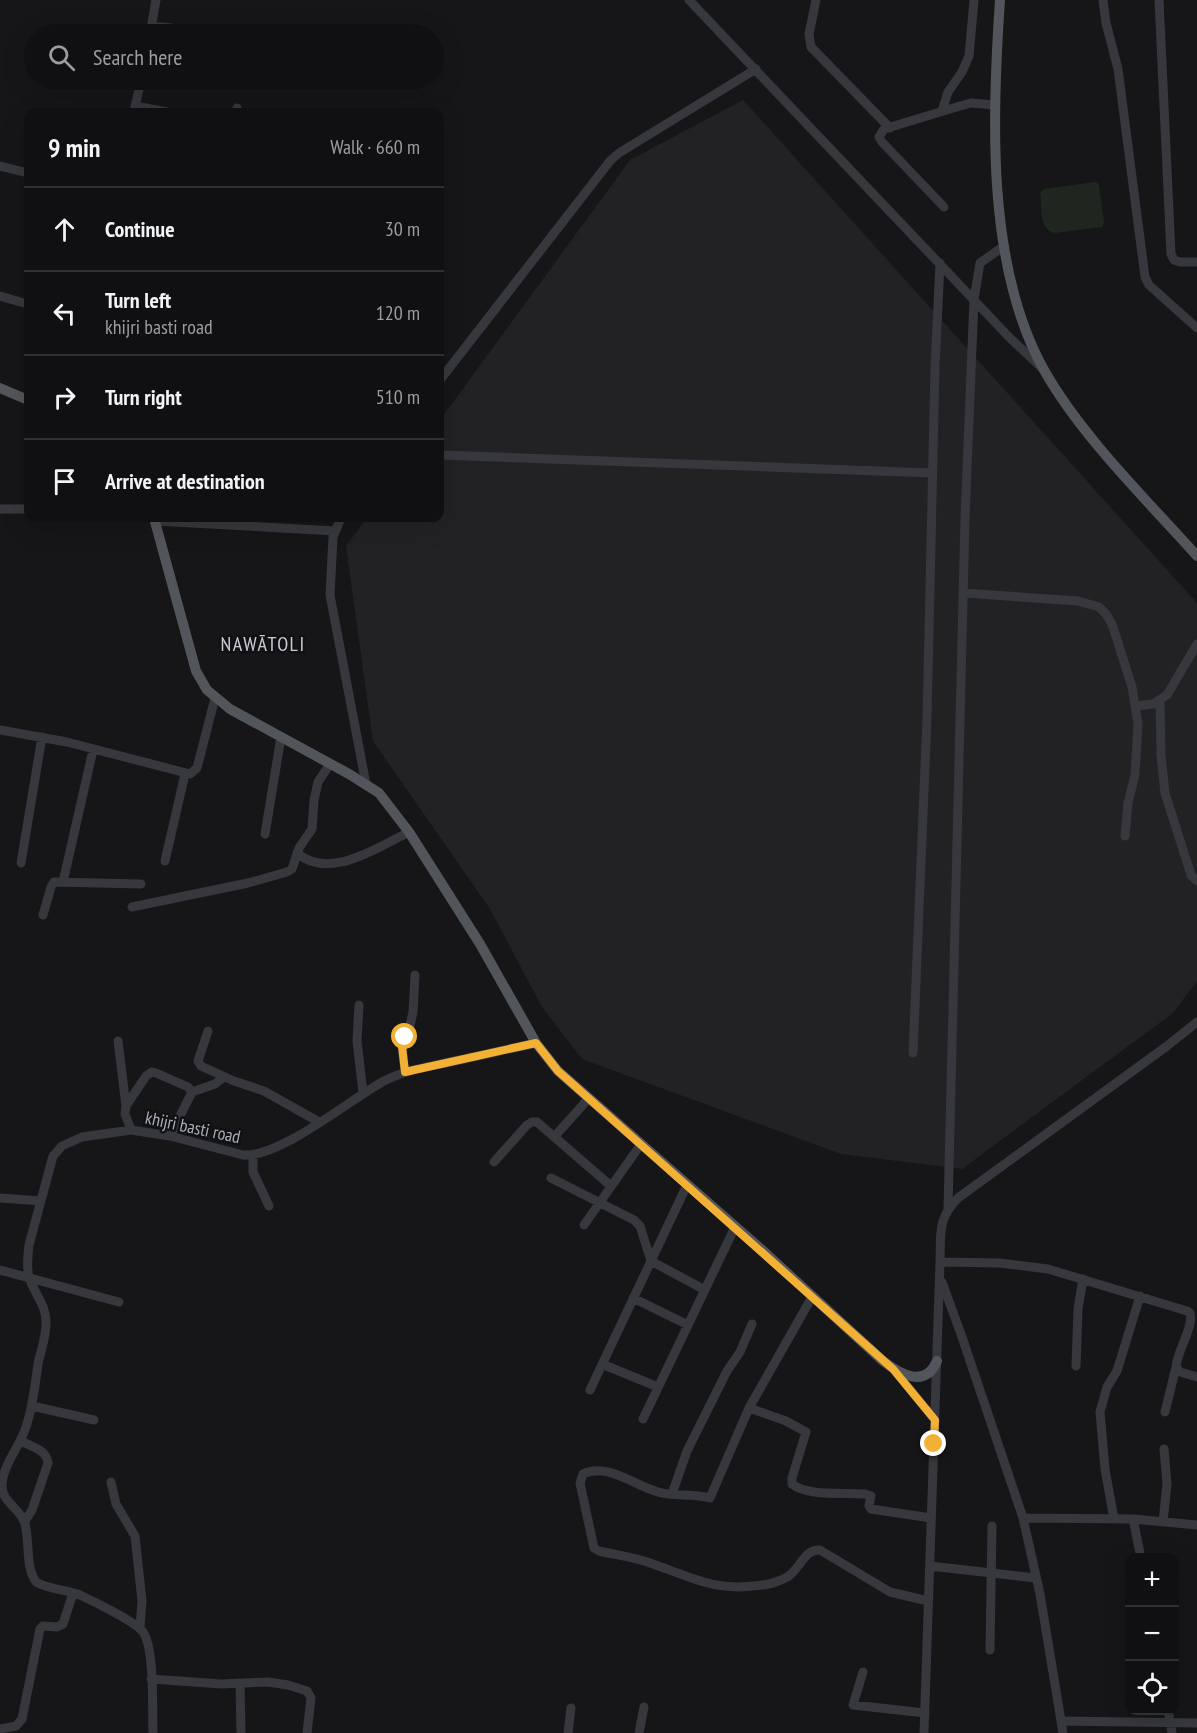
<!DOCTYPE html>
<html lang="en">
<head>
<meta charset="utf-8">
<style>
  body { margin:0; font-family:"PT Sans Narrow",sans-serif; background:#19191b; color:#f1f3f6 }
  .controls { position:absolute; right:18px; bottom:18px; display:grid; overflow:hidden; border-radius:12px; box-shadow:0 6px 24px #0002 }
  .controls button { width:54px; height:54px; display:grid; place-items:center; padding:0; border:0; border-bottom:2px solid #303032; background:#101012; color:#f1f3f6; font:30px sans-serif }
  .stop { position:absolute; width:18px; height:18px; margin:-14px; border:4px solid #f2b134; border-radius:50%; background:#fff }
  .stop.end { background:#f2b134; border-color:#fff; box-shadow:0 2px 6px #0008 }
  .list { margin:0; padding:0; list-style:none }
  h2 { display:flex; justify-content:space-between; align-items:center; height:78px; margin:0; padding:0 24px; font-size:26px }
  h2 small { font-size:20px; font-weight:400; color:#9c9d9f }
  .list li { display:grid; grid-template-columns:39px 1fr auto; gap:18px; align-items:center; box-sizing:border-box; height:84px; padding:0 24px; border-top:2px solid #303032 }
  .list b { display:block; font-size:22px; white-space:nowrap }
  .list p { margin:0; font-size:20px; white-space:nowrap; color:#9c9d9f }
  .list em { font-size:20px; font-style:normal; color:#9c9d9f }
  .icon { flex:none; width:33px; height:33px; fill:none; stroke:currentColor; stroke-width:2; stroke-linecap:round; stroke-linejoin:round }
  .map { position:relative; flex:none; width:1197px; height:1733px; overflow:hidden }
  .search { position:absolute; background:#101012; box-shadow:0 6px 24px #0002; left:24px; top:24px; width:420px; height:66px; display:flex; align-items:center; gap:15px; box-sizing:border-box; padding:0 21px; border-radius:33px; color:#9c9d9f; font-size:22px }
  .panel { position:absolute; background:#101012; box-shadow:0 6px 24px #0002; left:24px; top:108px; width:420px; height:414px; border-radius:12px }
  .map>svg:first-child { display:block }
</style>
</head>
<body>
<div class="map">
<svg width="1197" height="1733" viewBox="0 0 1197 1733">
  <rect width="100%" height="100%" fill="#161618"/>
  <path fill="#222225" d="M743 100 1197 603V981L1173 1013 962 1169 841 1154 582 1059 542 1007 490 909 373 741 346 546 367 518H440V420L630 160Z"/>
  <path fill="#1e261f" d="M1095 182 1099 184 1104 223 1102 227 1055 233C1037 228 1043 207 1040 193L1044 189Z"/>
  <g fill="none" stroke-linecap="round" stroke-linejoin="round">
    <path stroke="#37383d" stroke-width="9" d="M689 0 1009 337 1042 368
      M816 0 809 34 811 47 890 128
      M1103 0 1106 23 1118 69 1145 277 1149 285 1197 328
      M1159 0 1171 254 1174 260 1180 262H1197
      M151 26 171 28 183 34
      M150 34 156 0
      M135 106 167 112
      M942 111 948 92 962 72 969 56 974 0
      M134 112 141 80
      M235 112 237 108
      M0 166 28 173
      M944 207 882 142 879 137 884 129 960 106 971 103 995 105
      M0 296 24 303
      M440 380 610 161 619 153 756 69
      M440 455 932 473
      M0 509H28
      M341 518 333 537 330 595 366 784
      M155 521 335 531
      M963 593 1078 601 1099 607 1106 614 1112 624 1132 687 1138 724 1135 775 1128 803 1125 836
      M1160 701 1161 755 1165 793 1191 875 1197 881
      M1136 706 1153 704 1167 695 1197 644
      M0 730 67 742 190 774 197 768 215 698
      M265 834 281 737
      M297 853C330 881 378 847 409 832
      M165 861 185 774
      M21 863 42 737
      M63 882 93 750
      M132 907 248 883 287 872 292 869 299 848 312 829 314 800 318 782 330 764
      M43 915 51 887 54 882 141 884
      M359 1005 357 1041 363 1093
      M208 1031 198 1061 201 1066 234 1081 264 1091 319 1122
      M118 1041 126 1106
      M913 1053 927 719 935 368 940 263
      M405 1072 402 1046 409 1030 413 1012 415 975
      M192 1092 215 1084 224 1077
      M131 1130 125 1114 126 1106 146 1076 152 1072 156 1073 188 1087 192 1092 170 1136
      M555 1136 589 1098
      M253 1156V1172L269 1206
      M494 1162 527 1125 532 1122H537L611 1186
      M551 1178 634 1220 640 1226 651 1261 705 1290
      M0 1198 41 1201
      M948 1208 965 518 974 299 980 263 1004 246
      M584 1225 641 1144
      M940 1262 999 1263 1048 1269 1187 1311 1190 1313C1194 1327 1177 1351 1176 1367L1180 1372 1197 1377
      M0 1270 119 1302
      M942 1282 962 1337 1023 1518 1040 1594 1063 1733
      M812 1297 749 1408 710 1498C692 1493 675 1497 658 1492 635 1486 607 1462 583 1474L580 1483 594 1548 599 1551C616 1555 635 1557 653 1564 698 1580 718 1593 769 1584 776 1582 784 1580 790 1575 801 1566 805 1549 820 1550L890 1592 928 1601
      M633 1298 688 1325
      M602 1364 658 1387
      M1076 1366 1078 1309 1083 1279
      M895 1371 935 1420
      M590 1390 687 1185
      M32 1406 94 1420
      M749 1408 786 1421 806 1432 792 1478V1484C808 1497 845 1492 865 1494L871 1496 869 1506 871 1509 931 1518
      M1165 1412 1176 1367
      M643 1419 735 1227
      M21 1441C32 1447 46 1449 48 1463L32 1510 25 1521
      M111 1482 116 1504 135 1536 142 1601 140 1628
      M672 1494 687 1451 727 1371 740 1352 752 1324
      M1023 1518 1133 1519 1197 1525
      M1114 1519 1105 1469 1100 1412 1107 1387 1117 1371 1140 1296
      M1133 1519 1141 1558
      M1163 1522 1167 1484 1164 1449
      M930 1566 1036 1578
      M990 1650 992 1526
      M863 1672 853 1705 925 1713
      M151 1679 221 1684 268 1682 288 1685 307 1691 311 1698 307 1733
      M240 1684 241 1733
      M1168 1710 1172 1733
      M1061 1721 1197 1723
      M0 1729 16 1726 22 1719 40 1629 43 1626 57 1627 63 1624 73 1593
      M153 1733C152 1711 155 1649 143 1632 136 1622 93 1601 80 1595 66 1589 49 1590 36 1582 25 1566 30 1542 25 1524 21 1508 2 1503 2 1486 2 1466 20 1446 26 1427 33 1406 35 1385 38 1364 41 1350 46 1337 46 1324 47 1305 34 1294 29 1277 26 1267 28 1256 29 1245L53 1156 62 1146 82 1137 131 1130 170 1136 243 1155C280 1158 349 1100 384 1081 405 1070 428 1067 450 1062 479 1056 508 1049 536 1043
      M568 1733 571 1708
      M639 1733 644 1707
      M924 1733 940 1262C941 1234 937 1219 958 1198L1167 1046 1197 1022"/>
    <path stroke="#53555c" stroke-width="10" d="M1000 0C992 115 986 266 1044 370 1082 437 1146 499 1197 556
      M0 388 28 400
      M154 518 196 671 207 690 230 709 349 774 379 793 409 832 480 944 536 1043 558 1071 761 1249 883 1361C900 1374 925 1389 937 1361"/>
  </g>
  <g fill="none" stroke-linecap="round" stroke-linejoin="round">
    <path stroke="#f2b134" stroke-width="8" d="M405 1037 402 1046 405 1072 536 1043 558 1071 893 1369 935 1420 934 1444"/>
  </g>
  <g text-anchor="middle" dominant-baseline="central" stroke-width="5" stroke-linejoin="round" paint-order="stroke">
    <g font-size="18" fill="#a8adb8" stroke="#111113">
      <text transform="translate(193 1127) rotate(12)">khijri basti road</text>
    </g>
    <g font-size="20" letter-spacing="1.5" fill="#c9ccd4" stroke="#111113">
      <text x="263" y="644">NAWĀTOLI</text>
    </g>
  </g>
</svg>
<div class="controls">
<button>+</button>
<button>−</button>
<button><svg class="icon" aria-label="locate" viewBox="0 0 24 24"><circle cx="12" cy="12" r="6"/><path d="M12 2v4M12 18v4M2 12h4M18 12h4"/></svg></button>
</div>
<div class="stop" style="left:405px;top:1037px"></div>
<div class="stop end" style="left:934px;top:1444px"></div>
<div class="search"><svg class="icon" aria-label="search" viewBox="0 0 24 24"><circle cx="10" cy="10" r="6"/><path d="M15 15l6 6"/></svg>Search here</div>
<section class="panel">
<h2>9 min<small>Walk · 660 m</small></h2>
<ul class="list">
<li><svg class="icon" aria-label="ahead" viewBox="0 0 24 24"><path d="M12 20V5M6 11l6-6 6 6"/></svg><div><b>Continue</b></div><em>30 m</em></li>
<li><svg class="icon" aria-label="left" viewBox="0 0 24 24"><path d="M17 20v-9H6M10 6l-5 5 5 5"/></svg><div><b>Turn left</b><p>khijri basti road</p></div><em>120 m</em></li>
<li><svg class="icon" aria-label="right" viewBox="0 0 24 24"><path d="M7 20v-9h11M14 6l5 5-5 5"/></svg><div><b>Turn right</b></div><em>510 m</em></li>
<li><svg class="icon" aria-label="arrive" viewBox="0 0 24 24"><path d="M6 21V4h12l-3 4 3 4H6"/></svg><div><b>Arrive at destination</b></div></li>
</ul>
</section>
</div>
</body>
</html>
